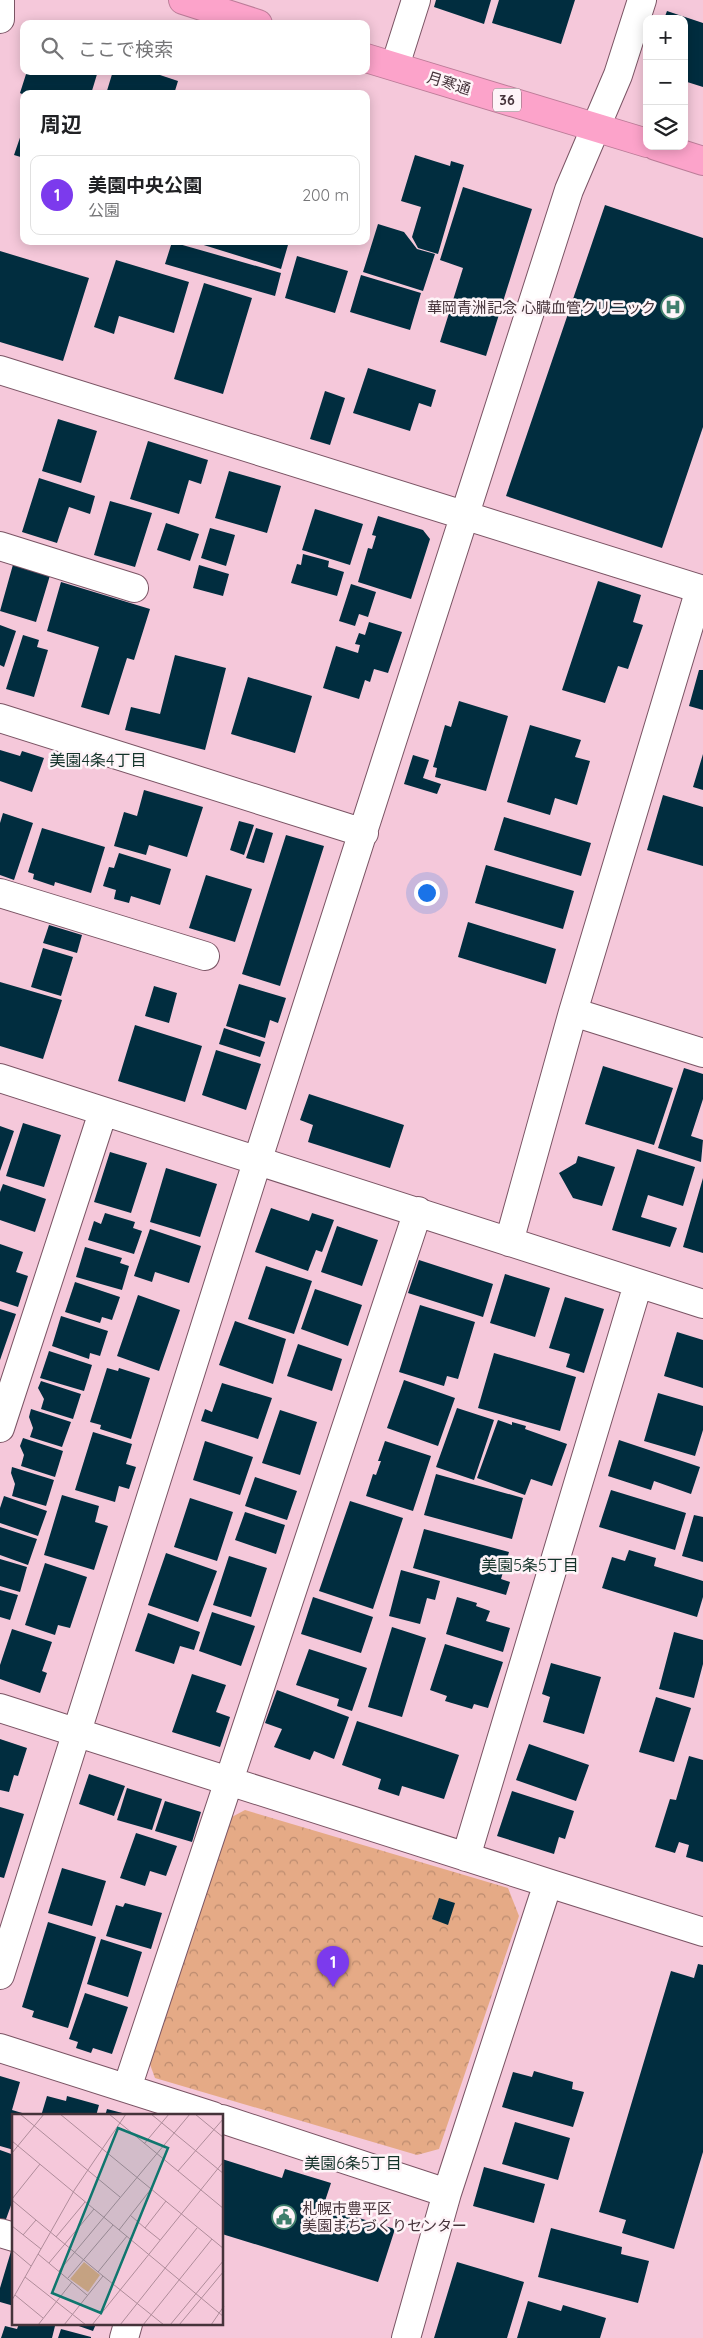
<!DOCTYPE html>
<html lang="ja">
<head>
<meta charset="utf-8">
<style>
  body { margin:0; font-family:Quicksand,"Noto Sans JP",sans-serif; background:#f6f6f6; color:#202124 }
  .controls { position:absolute; right:15px; top:15px; display:grid; overflow:hidden; border-radius:10px; box-shadow:0 2px 12px #0003 }
  .controls button { width:45px; height:45px; display:grid; place-items:center; padding:0; border:0; border-bottom:1px solid #e0e0e0; background:#fff; color:#202124; font:25px sans-serif }
  .you { position:absolute; left:426px; top:892px; width:18px; height:18px; margin:-12px; border:4px solid #fff; border-radius:50%; background:#1a73e8; box-shadow:0 0 0 8px #1a73e833 }
  .badge { display:grid; place-items:center; width:32px; height:32px; border-radius:50%; background:#7c3aed; color:#fff; font-size:16px; font-weight:700 }
  .pin { position:absolute; translate:-50% -41px; filter:drop-shadow(0 1px 2px #0008) }
  .pin::after { content:''; position:absolute; top:26px; width:18px; height:15px; background:inherit; clip-path:polygon(0 0,100% 0,50% 100%) }
  .list { margin:0; padding:0; list-style:none }
  h2 { display:flex; justify-content:space-between; align-items:center; height:65px; margin:0; padding:0 20px; font-size:21px }
  h2 small { font-size:16px; font-weight:400; color:#757577 }
  .list li { display:grid; grid-template-columns:32px 1fr auto; gap:15px; align-items:center; box-sizing:border-box; height:80px; margin:0 10px 10px; padding:0 10px; border:1px solid #e0e0e0; border-radius:10px }
  .list b { display:block; font-size:19px; white-space:nowrap }
  .list p { margin:0; font-size:16px; white-space:nowrap; color:#757577 }
  .list em { font-size:16px; font-style:normal; color:#757577 }
  .icon { flex:none; width:28px; height:28px; fill:none; stroke:currentColor; stroke-width:2; stroke-linecap:round; stroke-linejoin:round }
  .map { position:relative; flex:none; width:703px; height:2338px; overflow:hidden }
  .search { position:absolute; background:#fff; box-shadow:0 2px 12px #0003; left:20px; top:20px; width:350px; height:55px; display:flex; align-items:center; gap:12px; box-sizing:border-box; padding:0 18px; border-radius:10px; color:#757577; font-size:19px }
  .panel { position:absolute; background:#fff; box-shadow:0 2px 12px #0003; left:20px; top:90px; width:350px; height:155px; border-radius:10px }
  .map>svg:first-child { display:block }
</style>
</head>
<body>
<div class="map">
<svg width="703" height="2338" viewBox="0 0 703 2338">
  <defs>
    <pattern id="park-crowns" width="20" height="18" patternUnits="userSpaceOnUse" patternTransform="scale(1.25)"><rect width="20" height="18" fill="#e5aa86"/><path d="M2 6a3 3 0 1 1 6 0M12 15a3 3 0 1 1 6 0" fill="none" stroke="#bb8b6f"/></pattern>
  </defs>
  <rect width="100%" height="100%" fill="#f5c8da"/>
  <path fill="url(#park-crowns)" d="M245 1810 508 1888 519 1916 439 2149 417 2155 155 2078 148 2059 228 1819Z"/>
  <path fill="#012d3f" d="M436 0H491L484 24 434 7Z
    M499 0H575L561 44 492 23Z
    M667 11 703 23V87L684 81V19H664Z
    M27 71H98L91 94 24 95 20 93Z
    M113 71H148L178 81 174 94H106Z
    M24 126V158L14 155Z
    M415 155 450 166 451 161 464 165 438 254 418 248 412 237 421 207 401 201Z
    M463 187 532 209 486 356 440 342 463 268 440 260Z
    M605 205 703 238V427L662 548 506 496Z
    M378 224 404 232 417 249 435 254 423 291 363 272Z
    M280 241 288 245 281 269 194 242Z
    M172 242 281 273 275 296 165 264Z
    M0 251 89 278 63 361 0 342Z
    M297 256 348 271 335 313 285 298Z
    M116 260 189 282 174 333 119 316 114 334 94 327Z
    M361 275 421 293 410 330 350 312Z
    M204 283 252 298 223 394 174 379Z
    M368 368 436 390 431 407 419 403 410 431 353 413Z
    M325 391 345 398 330 445 310 439Z
    M58 419 97 431 81 483 42 471Z
    M148 441 208 460 201 484 189 480 179 514 130 499Z
    M229 471 281 486 267 533 215 518Z
    M39 478 95 496 90 514 69 507 57 543 22 532Z
    M110 501 152 513 135 567 94 555Z
    M315 509 363 524 350 565 302 550Z
    M378 516 423 530 430 539 411 599 358 582 368 548 372 549 376 536 372 535Z
    M166 523 199 534 190 561 157 550Z
    M210 528 235 535 226 566 201 558Z
    M303 554 329 561 328 567 344 572 337 596 291 583 297 564 301 565Z
    M14 561 51 572 36 622 0 611Z
    M199 565 229 574 223 596 193 588Z
    M598 581 641 595 633 622 643 625 628 669 618 666 605 703 562 690Z
    M61 582 150 609 134 660 127 658 109 715 81 707 99 647 47 631Z
    M351 584 376 592 368 617 359 614 355 626 339 621Z
    M369 622 402 632 388 673 374 669 370 682 365 680 359 699 323 688 336 646 358 653 360 645 355 644 359 633 365 635Z
    M0 625 16 631 4 667 0 665Z
    M23 635 39 640 37 647 48 650 34 697 6 689Z
    M175 655 226 668 205 750 125 730 131 707 160 714Z
    M699 670H703V710L689 706Z
    M248 677 312 696 295 753 231 734Z
    M459 701 508 716 486 791 435 777 437 768 433 767 445 725 451 727Z
    M530 725 581 740 575 757 590 761 577 805 555 798 550 815 507 802Z
    M0 750 20 756 22 751 44 758 32 792 0 781Z
    M703 754V790L693 787Z
    M413 755 429 760 423 778 441 784 437 794 404 784Z
    M144 790 203 807 187 857 149 845 146 855 114 846 124 812 137 816Z
    M663 795 703 807V866L647 850Z
    M3 813 33 823 14 880 0 875V823Z
    M504 817 591 843 581 876 494 850Z
    M239 821 254 825 244 855 230 850Z
    M42 828 105 847 91 893 55 882 54 886 33 879 34 874 28 872Z
    M256 828 273 833 264 863 246 858Z
    M286 835 324 846 280 986 242 974Z
    M119 853 171 869 160 905 131 896 129 903 114 899 116 890 103 886 109 867 114 868Z
    M486 865 574 891 563 929 475 903Z
    M206 875 252 889 235 942 189 928Z
    M468 922 556 949 546 984 458 957Z
    M49 925 82 935 77 953 43 943Z
    M43 948 73 957 61 996 31 987Z
    M0 982 62 1000 43 1059 0 1046Z
    M239 984 286 998 278 1023 270 1020 265 1038 226 1026Z
    M154 986 177 993 169 1023 145 1016Z
    M135 1025 202 1046 185 1102 118 1081Z
    M224 1028 265 1042 260 1057 219 1044Z
    M216 1050 261 1064 246 1110 202 1095Z
    M603 1066 673 1088 654 1145 585 1124Z
    M684 1068 703 1074V1099L691 1136 703 1140 701 1162 658 1148Z
    M309 1094 404 1125 390 1168 308 1142 313 1125 300 1120Z
    M23 1123 61 1135 44 1187 6 1176Z
    M0 1126 14 1131 0 1171Z
    M637 1149 695 1167 683 1206 648 1195 641 1217 677 1228 670 1247 612 1230Z
    M110 1152 147 1163 131 1213 94 1202Z
    M578 1156 615 1167 602 1206 573 1198 559 1173 576 1163Z
    M166 1168 217 1184 200 1237 150 1222Z
    M703 1178V1253L683 1247Z
    M3 1184 46 1199 35 1232 0 1220V1192Z
    M271 1208 309 1221 312 1213 334 1220 322 1252 316 1250 308 1271 255 1252Z
    M105 1213 135 1222 133 1228 142 1231 134 1254 88 1240 94 1221 101 1224Z
    M337 1226 378 1240 362 1286 321 1272Z
    M150 1229 201 1246 189 1283 155 1272 152 1282 134 1276Z
    M0 1244 23 1252 16 1272 28 1276 18 1307 0 1301Z
    M85 1247 122 1258 120 1263 129 1266 122 1290 76 1277Z
    M419 1260 493 1284 483 1317 408 1293Z
    M266 1266 312 1281 294 1334 248 1319Z
    M505 1274 550 1288 535 1337 490 1323Z
    M75 1282 120 1297 112 1320 102 1317 100 1323 65 1312Z
    M315 1289 362 1305 348 1346 301 1329Z
    M138 1295 180 1310 159 1371 117 1356Z
    M565 1297 604 1309 584 1373 566 1367 570 1354 549 1348Z
    M420 1305 475 1322 458 1379 447 1376 444 1386 399 1372Z
    M0 1309 16 1314 0 1360Z
    M61 1316 108 1331 100 1356 90 1353 89 1359 52 1346Z
    M235 1321 286 1339 273 1384 219 1365Z
    M677 1332 703 1340V1388L664 1376Z
    M298 1344 342 1359 332 1391 287 1376Z
    M49 1351 92 1365 84 1391 40 1378Z
    M494 1353 576 1377 560 1431 478 1408Z
    M107 1368 118 1371 119 1368 150 1378 131 1439 100 1429 101 1425 90 1422Z
    M404 1380 455 1398 438 1446 387 1428Z
    M41 1381 81 1394 73 1419 41 1409 44 1399 38 1388Z
    M222 1383 272 1398 258 1439 201 1421 205 1409 212 1412Z
    M658 1393 703 1406V1430L695 1456 644 1441Z
    M457 1408 494 1420 474 1480 436 1467Z
    M31 1409 71 1422 62 1447 30 1437 33 1428 29 1417Z
    M280 1410 317 1422 300 1475 262 1463Z
    M498 1420 512 1425V1422L526 1426 525 1429 567 1444 552 1486 531 1479 525 1495 477 1478Z
    M93 1432 132 1444 126 1464 136 1467 129 1489 119 1486 115 1502 75 1490Z
    M23 1438 63 1451 55 1477 21 1466 24 1455 20 1446Z
    M619 1440 700 1467 691 1494 654 1481 651 1490 608 1476Z
    M205 1441 253 1457 240 1495 193 1480Z
    M385 1441 431 1456 413 1511 366 1496 373 1474 376 1475 381 1461H378Z
    M12 1467 54 1480 46 1506 12 1496 15 1484 11 1473Z
    M436 1474 523 1498 512 1539 424 1515Z
    M255 1477 297 1491 287 1520 245 1506Z
    M611 1490 686 1513 675 1550 599 1527Z
    M62 1495 99 1506 95 1522 108 1526 94 1570 44 1555Z
    M4 1496 47 1511 38 1536 0 1523V1508Z
    M190 1498 233 1512 217 1561 174 1547Z
    M350 1501 403 1518 373 1609 319 1591Z
    M245 1512 285 1525 276 1554 235 1540Z
    M694 1515 703 1517V1562L682 1556Z
    M0 1527 37 1539 28 1565 0 1555Z
    M424 1529 509 1552 501 1579 510 1582 506 1595 413 1568Z
    M629 1550 656 1558 654 1566 703 1581V1597L697 1617 602 1588 612 1557 625 1561Z
    M166 1553 217 1571 198 1622 148 1605Z
    M229 1556 267 1568 251 1617 213 1605Z
    M0 1559 27 1567 20 1592 0 1586Z
    M45 1563 87 1577 70 1628 58 1625 55 1635 25 1625Z
    M401 1570 440 1581 435 1600 427 1598 420 1624 389 1616Z
    M0 1590 18 1595 10 1620 0 1617Z
    M313 1597 373 1617 361 1653 301 1634Z
    M457 1597 477 1603 476 1606 490 1611 486 1621 510 1628 503 1652 446 1634Z
    M212 1612 255 1626 241 1666 199 1651Z
    M148 1613 200 1632 194 1650 180 1646 174 1664 135 1651Z
    M392 1627 426 1638 402 1717 368 1707Z
    M12 1629 52 1642 42 1671 47 1673 40 1693 0 1679V1665Z
    M674 1632 703 1640V1664L694 1698 659 1689Z
    M445 1644 503 1662 488 1708 474 1704 472 1709 445 1701 447 1696 430 1690Z
    M309 1649 367 1668 352 1711 337 1706 339 1699 296 1685Z
    M551 1663 601 1677 584 1734 543 1722 550 1697 542 1694Z
    M192 1674 226 1685 216 1712 230 1717 220 1747 172 1732Z
    M277 1690 349 1717 334 1759 314 1751 310 1760 274 1747 282 1729 265 1723Z
    M656 1697 691 1708 674 1762 639 1752Z
    M357 1721 459 1755 444 1799 402 1786 399 1796 378 1789 381 1779 342 1765Z
    M0 1739 27 1748 18 1776 14 1775 9 1792 0 1790Z
    M529 1744 589 1765 576 1801 516 1780Z
    M689 1756 703 1760V1862L686 1857 689 1845 679 1842 675 1853 655 1847 670 1799 676 1800Z
    M89 1774 125 1786 114 1816 79 1804Z
    M127 1788 162 1799 152 1830 117 1820Z
    M512 1791 574 1811 565 1839 559 1837 554 1854 497 1836Z
    M165 1801 201 1812 192 1842 155 1831Z
    M0 1807 24 1814 4 1878 0 1877Z
    M136 1833 177 1846 166 1876 150 1871 145 1886 120 1878Z
    M62 1868 106 1881 92 1926 48 1913Z
    M439 1898 455 1903 448 1925 432 1919Z
    M125 1903 162 1913 151 1949 106 1936 116 1905 123 1907Z
    M48 1922 96 1937 68 2028 32 2017 34 2011 22 2007Z
    M101 1939 142 1952 128 1997 87 1984Z
    M698 1964 703 1965V2152L674 2249 622 2233 626 2220 599 2212 671 1971 694 1978Z
    M85 1993 128 2007 112 2054 93 2048 91 2053 76 2048 78 2042 69 2039Z
    M534 2071 573 2082 572 2089 584 2092 573 2127 502 2107 513 2072 532 2077Z
    M0 2076 20 2082 12 2110 29 2115 14 2116V2150L0 2146Z
    M47 2096 66 2101 67 2096 99 2105 96 2116H41Z
    M107 2109 130 2115V2116H105Z
    M515 2122 570 2138 558 2180 502 2164Z
    M0 2150 14 2155V2197L5 2222 0 2220Z
    M222 2159 282 2178 285 2169 331 2183 323 2207 395 2229 378 2282 222 2234Z
    M484 2167 545 2184 534 2223 473 2206Z
    M551 2228 622 2247 621 2254 649 2261 638 2303 538 2277Z
    M12 2248 14 2249V2306L0 2302V2288Z
    M457 2262 524 2282 507 2338H434Z
    M528 2301 561 2311 563 2305 606 2318 600 2338H517Z
    M19 2324H48L55 2326 52 2338H1L5 2326 17 2329Z
    M73 2324H96L93 2331Z
    M61 2329 91 2337V2338H58Z"/>
  <g fill="none" stroke-linecap="round" stroke-linejoin="round">
    <g stroke="#7a5464" stroke-width="30">
      <path id="minor" d="M0 0V19
        M395 66 416 0
        M0 370 703 590
        M0 546 134 588
        M0 718 364 833
        M0 893 205 956
        M573 1012 703 1053
        M0 1078 703 1304
        M509 1242 573 1012 700 589
        M0 1428 103 1112
        M0 1708 548 1883 447 2193 406 2338
        M466 1857 638 1284
        M548 1883 703 1932
        M0 1975 257 1162 569 190 618 75 642 0
        M0 2048 213 2116
        M127 2088 418 1211
        M222 2119 447 2193
        M0 2233 14 2237
        M124 2338 128 2324"/>
    </g>
    <g stroke="#bc7c98" stroke-width="30">
      <path id="highway" d="M183 0 258 24
        M366 58 647 143
        M656 146 703 161"/>
    </g>
    <use href="#minor" stroke="#fff" stroke-width="28"/>
    <use href="#highway" stroke="#fca3ca" stroke-width="28"/>
  </g>
  <defs>
    <g id="hospital-ring" transform="scale(1.25)"><circle r="9.5" fill="#fef4f8" stroke="#3f7f6c" stroke-width="1.5"/><path d="M-5-5h3v3.5h4V-5h3V5h-3V1.5h-4V5h-3Z" fill="#3f7f6c"/></g>
    <g id="civic-ring" transform="scale(1.25)"><circle r="9.5" fill="#fef4f8" stroke="#3f7f6c" stroke-width="1.5"/><path d="M-.6-6.5H3V-4.5H.6V-3L4-1V1h2V6H-6V1h2V-1L-.6-3ZM-1.2 2.5V6h2.4V2.5Z" fill="#3f7f6c"/></g>
  </defs>
  <g fill-rule="evenodd">
    <use href="#hospital-ring" x="673" y="307"/>
    <use href="#civic-ring" x="284" y="2217"/>
  </g>
  <g text-anchor="middle" dominant-baseline="central" stroke-width="5" stroke-linejoin="round" paint-order="stroke">
    <rect fill="#fef4f8" stroke="#7c6d73" stroke-width="1" x="493" y="88.5" width="28" height="23" rx="4"/>
    <g font-size="14" font-weight="bold" fill="#45333a">
      <text x="507" y="100">36</text>
    </g>
    <g font-size="15" fill="#45333a" stroke="#fef4f8">
      <text transform="translate(449 83) rotate(17)">月寒通</text>
    </g>
    <g font-size="15" fill="#45333a" stroke="#fef4f8" text-anchor="end">
      <text x="656" y="307">華岡青洲記念 心臓血管クリニック</text>
      <text x="302" y="2208" text-anchor="start">札幌市豊平区<tspan x="302" dy="17">美園まちづくりセンター</tspan></text>
    </g>
    <g font-size="16" fill="#133229" stroke="#fef4f8">
      <text x="98" y="760">美園4条4丁目</text>
      <text x="530" y="1565">美園5条5丁目</text>
      <text x="353" y="2163">美園6条5丁目</text>
    </g>
  </g>
  <g transform="translate(12 2114)">
    <rect width="211" height="211" fill="#f5c8da"/>
    <path d="M72 148 88 161 76 178 58 165Z" fill="#e5aa86"/>
    <path fill="none" stroke="#af8c9a" stroke-width="1" d="M8 0 108 83M48 0 212 135M97 0 212 95M139 0 212 60M183 0 212 24M0 27 212 203M132 30 157 0M0 39 32 0M166 57 212 4M0 85 28 50M0 86 91 162 52 211M118 101 133 114M0 112 29 135M107 116 139 75M11 121 24 106M44 123 73 88M148 126 133 114 154 87M0 136 19 152M26 140 75 181M37 149 82 95M47 157 178 0M86 158 115 122M91 162 152 211M13 163 74 211M56 164 101 111M3 181 31 204M0 186 63 75 114 0M26 211 60 168M80 211 212 47M108 211 185 114M131 211 200 125M158 211 212 146M167 211 212 157M199 211 212 192"/>
    <path fill="#0f766e" fill-opacity="0.15" stroke="#0f766e" stroke-width="2.5" d="M106 14 156 34 89 199 40 179Z"/>
    <rect width="211" height="211" fill="none" stroke="#45333a" stroke-width="2.5"/>
  </g>
</svg>
<div class="controls">
<button>+</button>
<button>−</button>
<button><svg class="icon" aria-label="layers" viewBox="0 0 24 24"><path d="M12 4l9 5-9 5-9-5zM3 14l9 5 9-5"/></svg></button>
</div>
<div class="you"></div>
<div class="pin badge" style="left:333px;top:1987px">1</div>
<div class="search"><svg class="icon" aria-label="search" viewBox="0 0 24 24"><circle cx="10" cy="10" r="6"/><path d="M15 15l6 6"/></svg>ここで検索</div>
<section class="panel">
<h2>周辺<small></small></h2>
<ul class="list">
<li><span class="badge">1</span><div><b>美園中央公園</b><p>公園</p></div><em>200 m</em></li>
</ul>
</section>
</div>
</body>
</html>
